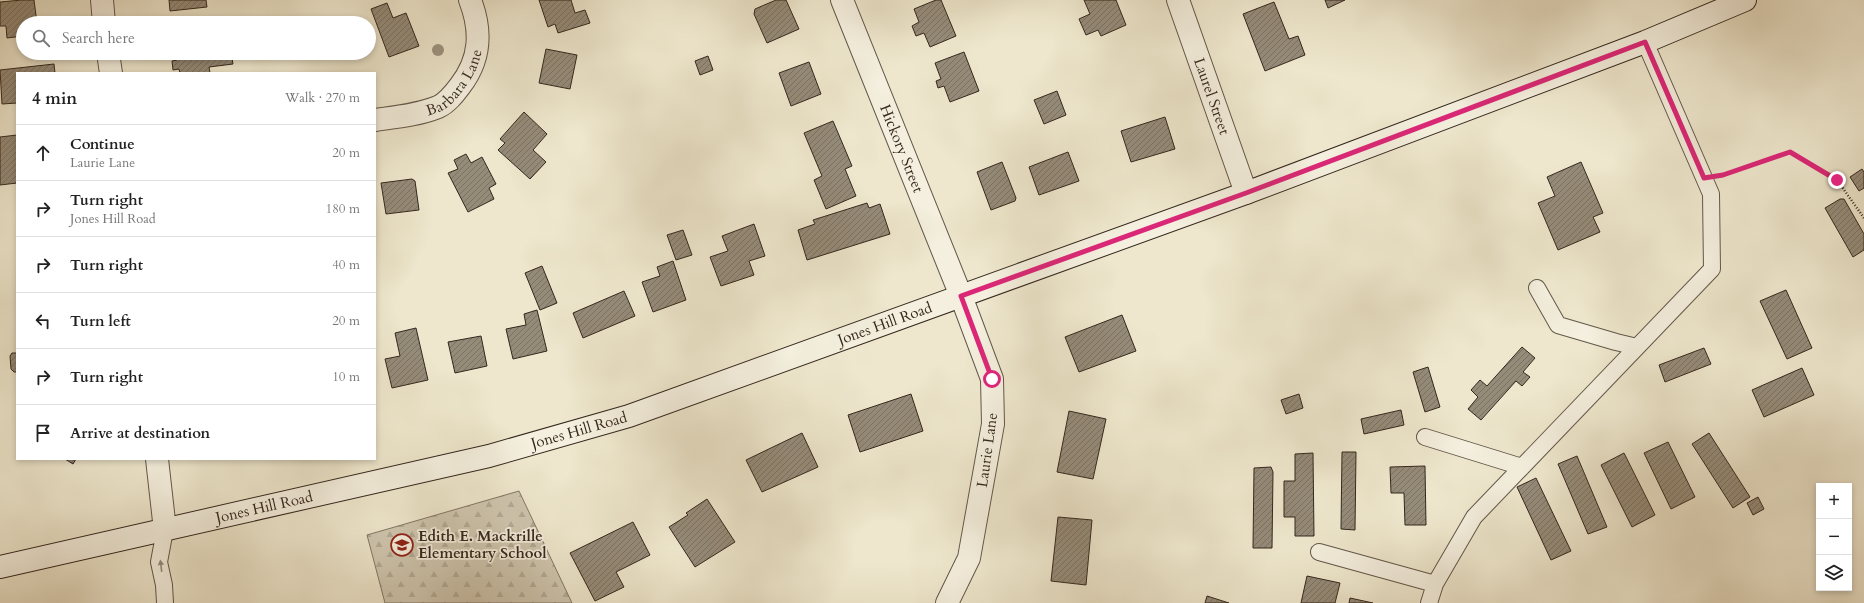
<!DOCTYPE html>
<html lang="en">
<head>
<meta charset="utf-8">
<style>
  body { margin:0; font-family:Cardo,serif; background:#f6f6f6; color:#222 }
  .controls { position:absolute; right:12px; bottom:12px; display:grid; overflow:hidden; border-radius:0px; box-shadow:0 2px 6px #0003 }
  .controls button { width:36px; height:36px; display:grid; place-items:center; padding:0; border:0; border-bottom:1px solid #e0e0e0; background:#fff; color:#222; font:20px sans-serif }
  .stop { position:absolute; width:12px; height:12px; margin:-9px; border:3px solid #db2777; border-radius:50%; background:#fff }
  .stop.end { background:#db2777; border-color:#fff; box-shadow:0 1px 4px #0008 }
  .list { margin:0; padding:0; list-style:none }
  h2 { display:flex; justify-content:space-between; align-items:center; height:52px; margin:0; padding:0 16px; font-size:17px }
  h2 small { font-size:13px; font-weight:400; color:#767676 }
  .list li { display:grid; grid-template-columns:26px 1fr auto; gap:12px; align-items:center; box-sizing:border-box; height:56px; padding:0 16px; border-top:1px solid #e0e0e0 }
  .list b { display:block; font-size:15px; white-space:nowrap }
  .list p { margin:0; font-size:13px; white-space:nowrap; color:#767676 }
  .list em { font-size:13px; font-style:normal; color:#767676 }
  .icon { flex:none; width:22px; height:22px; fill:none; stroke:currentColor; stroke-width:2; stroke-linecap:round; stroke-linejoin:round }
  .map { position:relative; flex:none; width:1864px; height:603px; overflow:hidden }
  .search { position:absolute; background:#fff; box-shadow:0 2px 6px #0003; left:16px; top:16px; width:360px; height:44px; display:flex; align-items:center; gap:10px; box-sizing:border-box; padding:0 14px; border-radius:22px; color:#767676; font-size:15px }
  .panel { position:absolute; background:#fff; box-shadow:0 2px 6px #0003; left:16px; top:72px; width:360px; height:388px; border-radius:0px }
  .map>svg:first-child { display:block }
</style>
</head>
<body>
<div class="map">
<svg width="1864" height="603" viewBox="0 0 1864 603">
  <defs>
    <pattern id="forest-firs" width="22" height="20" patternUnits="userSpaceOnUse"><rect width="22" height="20" fill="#cfc6af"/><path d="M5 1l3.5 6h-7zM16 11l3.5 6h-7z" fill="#b2aa96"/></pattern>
    <pattern id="building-hatch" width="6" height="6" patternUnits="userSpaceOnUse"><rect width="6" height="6" fill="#958b79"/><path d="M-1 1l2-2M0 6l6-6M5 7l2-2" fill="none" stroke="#7a7263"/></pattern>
  </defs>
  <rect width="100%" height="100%" fill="#eee7cd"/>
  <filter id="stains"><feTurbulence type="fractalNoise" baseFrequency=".005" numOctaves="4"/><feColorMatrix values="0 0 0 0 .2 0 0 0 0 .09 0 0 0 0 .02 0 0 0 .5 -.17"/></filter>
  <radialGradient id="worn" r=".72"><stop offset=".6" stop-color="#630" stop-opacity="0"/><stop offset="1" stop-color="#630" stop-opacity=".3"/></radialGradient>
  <path fill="url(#forest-firs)" stroke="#827666" d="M519 491 572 603H385L367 535Z"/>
  <path fill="url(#building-hatch)" stroke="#35271d" d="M22 0H34L37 23H23V36L7 38 6 26H0V2Z
    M169 0H206L207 7 170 11Z
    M539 0H571L575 13 585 10 590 23 558 33 555 24 548 27Z
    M776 0H786L799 29 767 43 754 14 755 9Z
    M936 0H941L956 36 930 47 924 33 916 36 912 26 919 22 914 9Z
    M1084 0H1116L1126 25 1101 36 1098 30 1086 35 1079 19 1090 14Z
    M1325 0H1345L1328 8Z
    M1274 2 1289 39 1298 36 1305 55 1265 71 1243 14Z
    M387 3 393 18 406 13 419 46 389 57 371 9Z
    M546 49 577 55 570 89 539 83Z
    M964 52 979 91 950 102 944 86 938 88 936 81 941 79 935 63Z
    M176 53H231L233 64 209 67 210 73H180L179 69 173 70 172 61 177 60Z
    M708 56 713 70 700 75 695 61Z
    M809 62 821 94 791 106 779 73Z
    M54 64 55 73H17V103L2 104 0 70Z
    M1057 91 1066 115 1044 124 1034 100Z
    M524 112 547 134 533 150 546 162 530 179 498 150 505 143 500 139Z
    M1165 117 1175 149 1131 162 1121 131Z
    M833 121 852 166 845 169 856 196 826 209 814 180 822 176 804 133Z
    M17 135V183L0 185V137Z
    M1068 152 1079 181 1039 195 1029 167Z
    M466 154 471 163 482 157 496 184 489 188 494 199 468 212 448 173 458 169 454 160Z
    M1002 162 1016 198 1015 201 991 210 977 172Z
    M1581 162 1603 213 1593 217 1600 232 1558 250 1538 203 1555 196 1547 177Z
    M1862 169 1864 172V188L1859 191 1850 177Z
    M412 179 415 181 419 210 386 214 381 183Z
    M1840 199H1844L1864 234V250L1853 257 1825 208Z
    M867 203 869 208 880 204 890 234 807 260 798 230 815 224 813 220Z
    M754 224 765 256 749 261 754 275 721 286 710 257 728 251 722 236Z
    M683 230 692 255 676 260 667 235Z
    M673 261 686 300 653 312 642 282 660 276 657 267Z
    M542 266 557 303 540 310 525 273Z
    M1786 290 1812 348 1787 359 1760 301Z
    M624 291 635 316 583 338 573 313Z
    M537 310 547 351 513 359 506 329 526 325 524 314Z
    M1122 315 1136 351 1079 372 1065 337Z
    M416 328 428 380 392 388 385 359 400 356 395 333Z
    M481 336 487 366 455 373 448 342Z
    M1522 347 1535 358 1523 372 1530 377 1522 386 1516 381 1481 420 1468 409 1478 397 1471 390 1480 380 1487 386Z
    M1704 348 1711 364 1665 382 1659 365Z
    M12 353H17V372H14L11 369 10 356Z
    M1428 367 1440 407 1425 412 1413 372Z
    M1802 368 1814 395 1764 417 1752 390Z
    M911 394 923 431 860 452 848 415Z
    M1299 394 1303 408 1286 414 1281 400Z
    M1401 410 1404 425 1364 434 1361 419Z
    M1069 411 1106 419 1093 479 1057 472Z
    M802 433 818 467 762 492 746 460Z
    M1709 433 1750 497 1733 508 1692 444Z
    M1668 442 1695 497 1671 509 1644 453Z
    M1342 452H1356L1355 530 1341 529Z
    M1313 453 1314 536H1295V517H1284V481H1295V454Z
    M1624 453 1655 515 1632 527 1601 465Z
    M1577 456 1607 527 1588 534 1558 464Z
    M65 459H76L73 464Z
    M1425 466 1426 525H1405L1404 493H1391L1390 467Z
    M1271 467 1273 472 1272 548H1253L1254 468Z
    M1536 478 1571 551 1551 560 1517 487Z
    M1758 497 1764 509 1753 515 1747 503Z
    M707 499 735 542 695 567 669 527 688 515 686 513Z
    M1058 517 1092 520 1086 585 1051 581Z
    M633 522 650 555 616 572 624 587 595 601 570 553Z
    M1307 576 1340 583 1335 603H1301Z
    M1207 596 1229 603H1205Z
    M1350 598 1373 603H1349Z"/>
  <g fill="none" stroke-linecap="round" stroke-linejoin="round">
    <g stroke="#635749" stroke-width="18">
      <path id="lane" d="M1537 288 1558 325 1616 342 1637 347
        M1425 437 1522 467
        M1319 552 1435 584 1474 517 1712 269 1711 194 1645 42
        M165 603 164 585 159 562 165 530
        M1429 603 1435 584"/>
    </g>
    <g stroke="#635749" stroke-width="24">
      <g id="street">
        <path d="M102 0 104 23"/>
        <path id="s1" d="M842 0 961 296 992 379 993 424 969 558 947 603"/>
        <path id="s2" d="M1178 0 1246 193"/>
        <path d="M108 53 111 73"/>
        <path id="s3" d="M375 120C396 117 418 115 438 107 447 103 454 94 460 86 481 59 482 31 470 0"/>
        <path d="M157 459 165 530"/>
      </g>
    </g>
    <g stroke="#35271d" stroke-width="24">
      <g id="secondary">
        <path id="s4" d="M0 567 489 456 629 416 1246 193 1645 42 1745 0"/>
      </g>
    </g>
    <path stroke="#35271d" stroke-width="2.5" stroke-dasharray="1 2" stroke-linecap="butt" d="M1726 174 1790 152 1837 180 1864 218"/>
    <use href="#lane" stroke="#f4efde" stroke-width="16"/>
    <use href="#street" stroke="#f4efde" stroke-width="22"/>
    <use href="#secondary" stroke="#f4efde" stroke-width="22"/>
  </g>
  <circle fill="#9e9381" cx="438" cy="50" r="6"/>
  <defs><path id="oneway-solid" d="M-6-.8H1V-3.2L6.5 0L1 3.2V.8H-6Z"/></defs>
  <use fill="#948b7e" href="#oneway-solid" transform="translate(161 566) rotate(-97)"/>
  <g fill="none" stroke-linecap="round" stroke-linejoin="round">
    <path stroke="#db2777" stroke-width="5" d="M992 379 961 296 1246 193 1645 42 1704 178 1723 175 1790 152 1837 180"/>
  </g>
  <defs>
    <g id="school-ring" transform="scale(1.15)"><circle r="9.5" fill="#f4efde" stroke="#8f2418" stroke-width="1.5"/><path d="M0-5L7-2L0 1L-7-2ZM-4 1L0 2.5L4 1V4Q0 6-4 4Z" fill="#8f2418"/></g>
  </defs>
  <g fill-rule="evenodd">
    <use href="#school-ring" x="402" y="545"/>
  </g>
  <g text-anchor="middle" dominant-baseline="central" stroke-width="3.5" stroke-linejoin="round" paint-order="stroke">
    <g font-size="15" fill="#35271d" stroke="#f4efde">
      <text stroke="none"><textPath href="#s3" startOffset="94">Barbara Lane</textPath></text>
      <text stroke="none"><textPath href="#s2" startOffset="102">Laurel Street</textPath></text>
      <text stroke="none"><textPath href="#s1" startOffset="160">Hickory Street</textPath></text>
      <text stroke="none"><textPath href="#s4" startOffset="919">Jones Hill Road</textPath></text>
      <text stroke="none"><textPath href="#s4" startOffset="595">Jones Hill Road</textPath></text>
      <text transform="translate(987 450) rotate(-82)">Laurie Lane</text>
      <text stroke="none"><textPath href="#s4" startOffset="271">Jones Hill Road</textPath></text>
    </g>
    <g font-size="15" font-weight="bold" fill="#35271d" stroke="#f4efde" text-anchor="start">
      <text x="418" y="536">Edith E. Mackrille<tspan x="418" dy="17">Elementary School</tspan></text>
    </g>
  </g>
  <rect width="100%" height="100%" filter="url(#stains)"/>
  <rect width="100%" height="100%" fill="url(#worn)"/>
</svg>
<div class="controls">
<button>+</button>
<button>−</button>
<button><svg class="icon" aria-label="layers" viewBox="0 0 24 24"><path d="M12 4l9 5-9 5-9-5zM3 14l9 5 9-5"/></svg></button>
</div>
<div class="stop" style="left:992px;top:379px"></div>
<div class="stop end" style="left:1837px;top:180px"></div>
<div class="search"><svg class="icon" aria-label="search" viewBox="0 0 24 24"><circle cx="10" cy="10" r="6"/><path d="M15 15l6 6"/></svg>Search here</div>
<section class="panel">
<h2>4 min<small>Walk · 270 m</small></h2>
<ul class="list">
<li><svg class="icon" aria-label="ahead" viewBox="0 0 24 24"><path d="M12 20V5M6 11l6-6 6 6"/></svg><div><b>Continue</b><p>Laurie Lane</p></div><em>20 m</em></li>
<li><svg class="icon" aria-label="right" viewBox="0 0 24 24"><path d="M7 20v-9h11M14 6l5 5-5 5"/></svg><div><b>Turn right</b><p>Jones Hill Road</p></div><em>180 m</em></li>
<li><svg class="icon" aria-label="right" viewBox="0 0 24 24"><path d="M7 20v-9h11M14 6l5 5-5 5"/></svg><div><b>Turn right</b></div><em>40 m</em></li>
<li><svg class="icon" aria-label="left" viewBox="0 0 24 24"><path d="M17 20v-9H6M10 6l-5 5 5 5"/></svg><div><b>Turn left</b></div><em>20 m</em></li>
<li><svg class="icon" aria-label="right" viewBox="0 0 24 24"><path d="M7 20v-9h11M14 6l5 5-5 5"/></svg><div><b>Turn right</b></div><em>10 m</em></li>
<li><svg class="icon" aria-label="arrive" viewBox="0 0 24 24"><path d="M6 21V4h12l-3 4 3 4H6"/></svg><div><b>Arrive at destination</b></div></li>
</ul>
</section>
</div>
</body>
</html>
